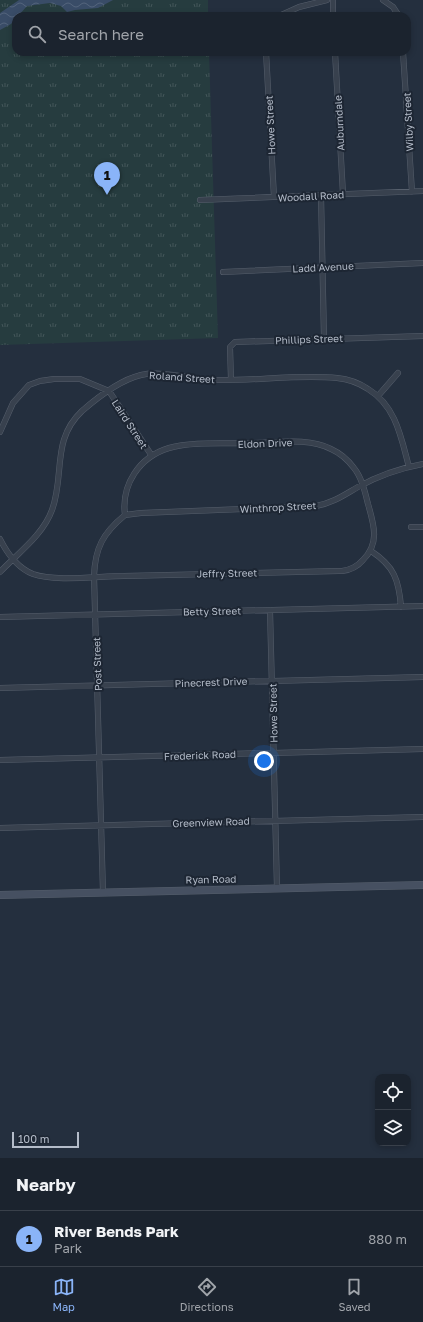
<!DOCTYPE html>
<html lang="en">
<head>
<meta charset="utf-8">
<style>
  body { margin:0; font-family:"Golos Text",sans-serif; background:#282f3a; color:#f1f3f6 }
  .controls { position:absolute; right:12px; bottom:12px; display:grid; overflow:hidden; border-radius:8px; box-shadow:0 2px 6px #0003 }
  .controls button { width:36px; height:36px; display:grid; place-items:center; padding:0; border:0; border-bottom:1px solid #39404a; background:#1b232e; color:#f1f3f6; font:20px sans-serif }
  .scale { position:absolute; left:12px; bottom:10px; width:67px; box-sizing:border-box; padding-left:4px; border:2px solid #b4bcc9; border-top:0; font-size:11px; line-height:14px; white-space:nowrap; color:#b4bcc9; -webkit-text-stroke:3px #1d2633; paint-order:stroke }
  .you { position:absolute; left:264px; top:761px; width:14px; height:14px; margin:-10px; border:3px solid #fff; border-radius:50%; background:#1a73e8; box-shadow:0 0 0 6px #1a73e833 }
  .badge { display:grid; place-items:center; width:26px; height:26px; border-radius:50%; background:#8ab4f8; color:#111; font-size:13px; font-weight:700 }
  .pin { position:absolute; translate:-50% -33px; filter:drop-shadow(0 1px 2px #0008) }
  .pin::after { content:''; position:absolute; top:21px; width:14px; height:12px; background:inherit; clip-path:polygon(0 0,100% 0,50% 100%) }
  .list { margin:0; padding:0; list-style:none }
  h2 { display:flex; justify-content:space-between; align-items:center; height:52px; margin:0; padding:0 16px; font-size:17px }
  h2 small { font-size:13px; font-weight:400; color:#a0a4aa }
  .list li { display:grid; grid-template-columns:26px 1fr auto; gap:12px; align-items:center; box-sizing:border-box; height:56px; padding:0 16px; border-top:1px solid #39404a }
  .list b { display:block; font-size:15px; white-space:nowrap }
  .list p { margin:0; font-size:13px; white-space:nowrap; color:#a0a4aa }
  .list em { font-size:13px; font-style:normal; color:#a0a4aa }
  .icon { flex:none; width:22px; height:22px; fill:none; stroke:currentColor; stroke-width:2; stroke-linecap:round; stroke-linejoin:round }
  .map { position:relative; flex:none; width:423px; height:1158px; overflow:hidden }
  .search { position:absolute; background:#1b232e; box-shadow:0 2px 6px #0003; left:12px; right:12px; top:12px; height:44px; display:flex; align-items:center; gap:10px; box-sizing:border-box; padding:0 14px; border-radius:12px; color:#a0a4aa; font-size:15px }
  .sheet { height:108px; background:#1b232e }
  nav { display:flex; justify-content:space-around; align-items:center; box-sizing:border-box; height:56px; border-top:1px solid #39404a; background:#1b232e; font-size:11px; color:#a0a4aa }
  nav a { display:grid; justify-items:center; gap:2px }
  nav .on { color:#8ab4f8 }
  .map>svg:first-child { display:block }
</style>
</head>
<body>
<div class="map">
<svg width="423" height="1158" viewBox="0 0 423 1158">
  <defs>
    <pattern id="park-tufts" width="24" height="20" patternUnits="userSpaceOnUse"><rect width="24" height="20" fill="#263c3f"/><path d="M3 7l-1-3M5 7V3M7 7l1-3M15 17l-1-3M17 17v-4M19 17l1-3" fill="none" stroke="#435659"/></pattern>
    <pattern id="water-waves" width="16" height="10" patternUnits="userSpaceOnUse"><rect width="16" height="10" fill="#394c67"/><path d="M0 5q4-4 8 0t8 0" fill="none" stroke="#53647b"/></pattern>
  </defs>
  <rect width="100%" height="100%" fill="#242f3e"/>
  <path fill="url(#park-tufts)" d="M0 0H208V16H16V52H209L218 338 0 345Z"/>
  <path fill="url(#water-waves)" d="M19 0H113L98 8 75 10 67 12 61 6 50 3 27 6 11 24 0 30V13Z"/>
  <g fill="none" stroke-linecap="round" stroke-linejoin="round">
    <g stroke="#565f6c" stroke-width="6">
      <path id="street" d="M333 0V16
        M383 0 393 7 399 16
        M279 16 299 7 327 0
        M266 52 274 197
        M335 52 343 194
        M403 52 412 192
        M321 195 324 339
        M200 200 423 191
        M223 272 423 263
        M231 380 230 347 235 342 423 336
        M378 396 398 373
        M0 432 13 403 29 385 40 381 54 379H80L109 391 152 456
        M125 515 141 513 316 506C333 503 344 495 358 487 378 476 401 468 423 464
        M411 527H423
        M0 539C7 553 18 568 33 574 55 582 99 576 124 576 196 574 269 572 342 571 351 570 357 567 363 560 380 543 374 525 368 504 365 492 362 478 354 468 348 460 340 453 331 449 307 437 276 443 250 443 224 444 194 441 169 448 139 457 121 485 125 515 103 533 95 548 94 576L103 892
        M371 551C394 566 399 580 401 607
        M0 572C18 553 43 535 52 510 65 475 51 440 82 411 98 397 120 380 141 375 163 370 194 380 216 380 256 381 299 374 337 378 348 379 359 383 368 389 396 406 401 437 409 467
        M270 610 277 888
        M0 617 423 606
        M0 688 423 677
        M0 760 423 749
        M0 828 423 817"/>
    </g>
    <g stroke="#565f6c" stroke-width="8">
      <path id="secondary" d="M0 895 423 885"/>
    </g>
    <use href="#street" stroke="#38414e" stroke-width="5"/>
    <use href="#secondary" stroke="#465061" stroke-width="7"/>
  </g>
  <g text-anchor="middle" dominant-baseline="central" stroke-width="4" stroke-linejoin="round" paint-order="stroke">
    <g font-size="10" fill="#b4bcc9" stroke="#1d2633">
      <text transform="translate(408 122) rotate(-93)">Wilby Street</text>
      <text transform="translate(339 123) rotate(-93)">Auburndale</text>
      <text transform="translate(270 125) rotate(-93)">Howe Street</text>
      <text transform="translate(311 196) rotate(-3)">Woodall Road</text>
      <text transform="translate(323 267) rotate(-3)">Ladd Avenue</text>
      <text transform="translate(309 339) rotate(-2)">Phillips Street</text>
      <text transform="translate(182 377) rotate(4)">Roland Street</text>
      <text transform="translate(130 424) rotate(57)">Laird Street</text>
      <text transform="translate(265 443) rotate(-2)">Eldon Drive</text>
      <text transform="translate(278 507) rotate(-3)">Winthrop Street</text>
      <text transform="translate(227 573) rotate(-1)">Jeffry Street</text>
      <text transform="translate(212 611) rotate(-1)">Betty Street</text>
      <text transform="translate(97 664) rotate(-92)">Post Street</text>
      <text transform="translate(211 682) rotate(-2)">Pinecrest Drive</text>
      <text transform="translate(273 713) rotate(-91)">Howe Street</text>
      <text transform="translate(200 755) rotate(-2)">Frederick Road</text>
      <text transform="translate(211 822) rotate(-2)">Greenview Road</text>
      <text transform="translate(211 879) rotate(-1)">Ryan Road</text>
    </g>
  </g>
</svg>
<div class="controls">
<button><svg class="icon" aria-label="locate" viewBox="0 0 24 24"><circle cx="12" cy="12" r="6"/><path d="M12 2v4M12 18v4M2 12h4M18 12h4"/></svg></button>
<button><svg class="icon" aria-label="layers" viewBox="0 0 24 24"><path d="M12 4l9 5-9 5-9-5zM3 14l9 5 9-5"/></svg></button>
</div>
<div class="scale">100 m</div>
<div class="you"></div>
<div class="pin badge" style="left:107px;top:195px">1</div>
<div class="search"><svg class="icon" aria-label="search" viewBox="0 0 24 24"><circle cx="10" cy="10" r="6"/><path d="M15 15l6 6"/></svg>Search here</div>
</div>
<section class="sheet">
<h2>Nearby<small></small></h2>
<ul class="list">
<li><span class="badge">1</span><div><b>River Bends Park</b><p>Park</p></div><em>880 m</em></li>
</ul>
</section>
<nav>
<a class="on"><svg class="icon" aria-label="map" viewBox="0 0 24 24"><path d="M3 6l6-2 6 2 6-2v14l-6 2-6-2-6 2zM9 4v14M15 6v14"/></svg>Map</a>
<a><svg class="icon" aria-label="directions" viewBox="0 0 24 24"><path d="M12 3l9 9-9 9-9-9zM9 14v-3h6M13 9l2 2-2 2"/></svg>Directions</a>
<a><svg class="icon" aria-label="saved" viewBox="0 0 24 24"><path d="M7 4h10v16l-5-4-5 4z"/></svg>Saved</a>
</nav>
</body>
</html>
